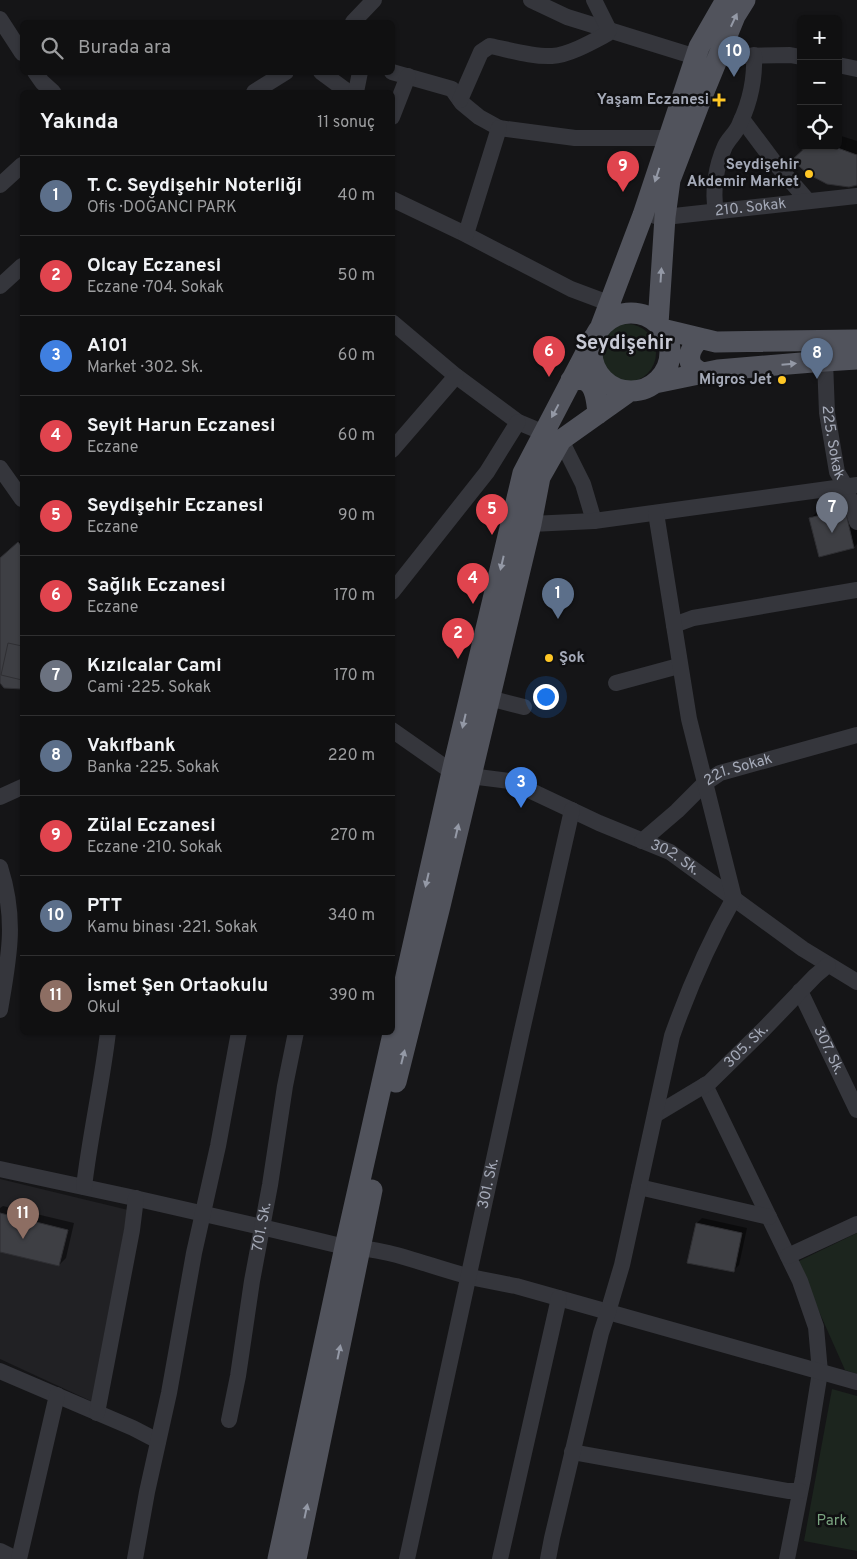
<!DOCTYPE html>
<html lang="tr">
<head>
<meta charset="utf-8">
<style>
  body { margin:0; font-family:Overpass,sans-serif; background:#19191a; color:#f1f3f6 }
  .controls { position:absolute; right:15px; top:15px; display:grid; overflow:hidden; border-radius:8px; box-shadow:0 1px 4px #0004 }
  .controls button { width:45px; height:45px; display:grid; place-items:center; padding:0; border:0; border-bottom:1px solid #303031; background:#101011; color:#f1f3f6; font:25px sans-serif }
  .you { position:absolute; left:545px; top:696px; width:18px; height:18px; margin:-12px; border:4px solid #fff; border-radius:50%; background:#1a73e8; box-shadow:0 0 0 8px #1a73e833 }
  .badge { display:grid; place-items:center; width:32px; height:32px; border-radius:50%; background:#d93025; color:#fff; font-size:16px; font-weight:700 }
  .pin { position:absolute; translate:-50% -41px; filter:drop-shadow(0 1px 2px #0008) }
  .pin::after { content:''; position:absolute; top:26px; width:18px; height:15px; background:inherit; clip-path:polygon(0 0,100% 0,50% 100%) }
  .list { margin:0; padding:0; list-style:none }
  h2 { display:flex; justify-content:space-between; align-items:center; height:65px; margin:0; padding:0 20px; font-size:21px }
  h2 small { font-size:16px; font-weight:400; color:#9c9d9f }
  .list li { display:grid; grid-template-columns:32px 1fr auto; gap:15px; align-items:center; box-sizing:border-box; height:80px; padding:0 20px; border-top:1px solid #303031 }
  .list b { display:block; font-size:19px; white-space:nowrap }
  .list p { margin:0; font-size:16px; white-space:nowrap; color:#9c9d9f }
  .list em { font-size:16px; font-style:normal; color:#9c9d9f }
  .icon { flex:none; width:28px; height:28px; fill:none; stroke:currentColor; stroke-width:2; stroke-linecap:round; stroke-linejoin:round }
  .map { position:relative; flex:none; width:857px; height:1559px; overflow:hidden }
  .search { position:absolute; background:#101011; box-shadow:0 1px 4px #0004; left:20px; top:20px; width:375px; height:55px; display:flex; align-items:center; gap:12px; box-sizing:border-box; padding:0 18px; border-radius:8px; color:#9c9d9f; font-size:19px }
  .panel { position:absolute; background:#101011; box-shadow:0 1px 4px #0004; left:20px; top:90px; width:375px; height:945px; border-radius:8px }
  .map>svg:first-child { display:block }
</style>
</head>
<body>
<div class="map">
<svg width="857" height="1559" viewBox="0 0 857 1559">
  <rect width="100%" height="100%" fill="#151517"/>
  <path fill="#212124" d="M0 1179 128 1210 93 1402 0 1359Z"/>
  <path fill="#1c251e" d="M598 353a29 29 0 1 1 58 0a29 29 0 1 1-58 0Z
    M857 1233V1374L845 1370 797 1262Z
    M832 1389 857 1396V1551L804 1541Z"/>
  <path fill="#0007" d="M838 135 857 141V184L808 146H838Z
    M852 503 857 524V544L854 547 820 555 811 518 818 511Z
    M22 539V688L5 687 0 681V559Z
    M3 1206 74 1223 66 1258 59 1265 0 1250V1208Z
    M702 1218 747 1228 739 1265 734 1270 689 1262 697 1223Z"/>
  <path fill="#3e3f44" stroke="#2f2f33" d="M807 146H832L857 155V185L849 187 827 184 808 174 792 160Z
    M845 509 854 548 819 557 809 518Z
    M18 542 22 547V689L4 688 0 683V558Z
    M8 643 22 646V680L1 675Z
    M0 1213 68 1230 59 1266 0 1252Z
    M696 1223 742 1233 734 1272 687 1263Z"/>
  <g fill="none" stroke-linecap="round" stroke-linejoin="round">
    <g stroke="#35363c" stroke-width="16">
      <path d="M531 0 567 17 696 57 790 55 801 57"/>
      <path d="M0 19 22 53"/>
      <path d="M353 22 374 0"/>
      <path d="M838 65 857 69"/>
      <path d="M35 72 42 82 53 92"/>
      <path d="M321 72 348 92"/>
      <path d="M392 72 452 89 462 103 479 117 499 128 575 138H669"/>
      <path d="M254 92 286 72"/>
      <path d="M356 92 360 72"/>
      <path d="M460 100 481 52 490 46C510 50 532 57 552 56 569 55 592 42 607 34L609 30 594 0"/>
      <path d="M392 117 408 76"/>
      <path d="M742 119 775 163 808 201"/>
      <path d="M0 185 22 165"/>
      <path d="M392 199 461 232 571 289 611 304"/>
      <path d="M716 211C712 191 716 166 725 146 729 138 737 132 740 123 750 102 755 79 754 55"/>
      <path id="s1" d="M655 216 665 217 857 196"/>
      <path d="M466 234 499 128"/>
      <path d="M0 286 22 266"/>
      <path d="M392 322 456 376 518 422 561 440 583 484 594 521"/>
      <path id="s2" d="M825 361 827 413 837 472 846 487 857 522"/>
      <path d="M392 450 456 376"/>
      <path d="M0 468 22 499"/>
      <path d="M531 524 594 521 857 485"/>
      <path d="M392 592 487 472 518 422"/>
      <path d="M674 625 693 618 857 590"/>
      <path d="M616 683 675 667"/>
      <path d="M489 698 524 707"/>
      <path id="s3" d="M392 730 452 772 470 776 510 781 599 823 670 852 803 949 857 982"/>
      <path d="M0 797 22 787"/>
      <path id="s4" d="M642 841 677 811 705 783 720 773 857 735"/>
      <path d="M0 867C17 920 9 957 0 1010"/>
      <path id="s5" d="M800 991 857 1110"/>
      <path d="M705 1085 800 1281 816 1327 820 1372 803 1478 787 1559"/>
      <path id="s6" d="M655 1115 710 1082 764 1029 815 976 828 965"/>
      <path d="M0 1169C115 1193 230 1219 345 1247 388 1248 425 1265 467 1276 483 1280 500 1283 516 1286L857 1382"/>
      <path d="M84 1187C90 1135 102 1084 108 1032"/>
      <path d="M639 1187 769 1217"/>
      <path d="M788 1256 857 1224"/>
      <path d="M0 1371 133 1428 158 1441"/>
      <path d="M97 1413 132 1230 136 1198"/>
      <path id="s7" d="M229 1420 238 1376 252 1281 270 1185 285 1086 296 1032"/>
      <path d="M572 1452 788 1491H800"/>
      <path d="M0 1551 16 1559"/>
      <path d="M19 1559 57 1395"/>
      <path d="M135 1559 147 1492 169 1393 194 1253 218 1146 239 1032"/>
      <path id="s8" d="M407 1559 521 1035 572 810"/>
      <path d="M500 1559 559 1298"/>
      <path d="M548 1559 552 1538 601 1333 608 1312 622 1265 672 1036C689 988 709 942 734 898L689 719 656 513"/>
    </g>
    <path stroke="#51535c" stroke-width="21" d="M592 352a39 39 0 1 1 78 0a39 39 0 1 1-78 0Z
      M658 324 665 217 670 180 703 94 735 16 745 0
      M601 326 643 215 699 47 726 0
      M662 329 716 342 857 340
      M700 338C693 345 685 357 693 367 695 369 700 372 703 373
      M571 380C575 380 580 379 584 380 596 384 597 403 598 414
      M655 383 718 370 825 361 857 359
      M396 1082 440 906 531 524 540 477 561 440 630 391
      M278 1559 345 1247 452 772 523 473 594 337
      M296 1559 372 1190"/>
  </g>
  <defs><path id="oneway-solid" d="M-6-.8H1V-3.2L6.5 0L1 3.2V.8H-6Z" transform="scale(1.25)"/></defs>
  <g fill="#9499a6">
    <use href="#oneway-solid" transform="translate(734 20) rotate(-65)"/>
    <use href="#oneway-solid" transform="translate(657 175) rotate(108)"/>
    <use href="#oneway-solid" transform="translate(661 275) rotate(-86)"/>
    <use href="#oneway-solid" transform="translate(789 364) rotate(-5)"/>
    <use href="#oneway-solid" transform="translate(555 411) rotate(118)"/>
    <use href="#oneway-solid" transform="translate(502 563) rotate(103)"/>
    <use href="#oneway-solid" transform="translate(464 721) rotate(103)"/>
    <use href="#oneway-solid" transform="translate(457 831) rotate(-77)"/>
    <use href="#oneway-solid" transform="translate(427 880) rotate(103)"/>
    <use href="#oneway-solid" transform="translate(403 1057) rotate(-76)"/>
    <use href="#oneway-solid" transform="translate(339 1352) rotate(-78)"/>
    <use href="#oneway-solid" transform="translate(306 1511) rotate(-78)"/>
  </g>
  <g fill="#ffc725" stroke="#101012" stroke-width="2">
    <path d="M716.5 92.5h5v5h5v5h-5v5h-5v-5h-5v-5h5z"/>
    <circle cx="809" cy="174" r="5"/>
    <circle cx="782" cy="380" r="5"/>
    <circle cx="549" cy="658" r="5"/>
  </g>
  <g text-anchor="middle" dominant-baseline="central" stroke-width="5" stroke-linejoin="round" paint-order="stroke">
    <g font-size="15" font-weight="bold" fill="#a5aab8" stroke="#101012" text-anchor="end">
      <text x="709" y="100">Yaşam Eczanesi</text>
      <text x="799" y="165">Seydişehir<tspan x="799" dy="17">Akdemir Market</tspan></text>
      <text x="772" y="380">Migros Jet</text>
      <text x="559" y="658" text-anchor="start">Şok</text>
    </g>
    <g font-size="15" fill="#a5aab8" stroke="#101012">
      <text stroke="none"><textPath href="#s1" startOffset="96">210. Sokak</textPath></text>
      <text stroke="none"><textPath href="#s2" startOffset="82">225. Sokak</textPath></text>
      <text stroke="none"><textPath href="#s4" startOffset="122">221. Sokak</textPath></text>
      <text stroke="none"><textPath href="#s3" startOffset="314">302. Sk.</textPath></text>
      <text stroke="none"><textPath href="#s6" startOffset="115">305. Sk.</textPath></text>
      <text stroke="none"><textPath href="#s5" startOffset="66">307. Sk.</textPath></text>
      <text stroke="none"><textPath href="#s8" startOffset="384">301. Sk.</textPath></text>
      <text stroke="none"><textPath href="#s7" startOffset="196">701. Sk.</textPath></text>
    </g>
    <g font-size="15" fill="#7ba581" stroke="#101012">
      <text x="832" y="1521">Park</text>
    </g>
    <g font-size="20" font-weight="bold" fill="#c7c9d4" stroke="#101012">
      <text x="624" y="344">Seydişehir</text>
    </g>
  </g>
</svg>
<div class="controls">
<button>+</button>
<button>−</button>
<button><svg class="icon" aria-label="locate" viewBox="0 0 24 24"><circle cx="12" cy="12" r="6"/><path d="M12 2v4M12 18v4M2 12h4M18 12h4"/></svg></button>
</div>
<div class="you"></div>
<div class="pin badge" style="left:558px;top:619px;background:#5c6f8a">1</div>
<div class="pin badge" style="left:458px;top:659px;background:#e0444e">2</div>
<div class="pin badge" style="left:521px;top:808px;background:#3f7fe0">3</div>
<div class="pin badge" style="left:473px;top:604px;background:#e0444e">4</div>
<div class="pin badge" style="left:492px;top:535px;background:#e0444e">5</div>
<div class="pin badge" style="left:549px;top:377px;background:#e0444e">6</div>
<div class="pin badge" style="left:832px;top:533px;background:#6b7280">7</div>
<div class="pin badge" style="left:817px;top:379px;background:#5c6f8a">8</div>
<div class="pin badge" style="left:623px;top:192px;background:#e0444e">9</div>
<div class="pin badge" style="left:734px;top:77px;background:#5c6f8a">10</div>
<div class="pin badge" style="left:23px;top:1239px;background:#8d6e63">11</div>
<div class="search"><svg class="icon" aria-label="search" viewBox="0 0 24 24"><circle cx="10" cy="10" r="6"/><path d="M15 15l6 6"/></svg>Burada ara</div>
<section class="panel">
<h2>Yakında<small>11 sonuç</small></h2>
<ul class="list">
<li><span class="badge" style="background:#5c6f8a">1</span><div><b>T. C. Seydişehir Noterliği</b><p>Ofis · DOĞANCI PARK</p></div><em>40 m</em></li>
<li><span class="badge" style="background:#e0444e">2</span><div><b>Olcay Eczanesi</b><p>Eczane · 704. Sokak</p></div><em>50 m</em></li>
<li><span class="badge" style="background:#3f7fe0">3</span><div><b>A101</b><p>Market · 302. Sk.</p></div><em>60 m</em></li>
<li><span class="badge" style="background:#e0444e">4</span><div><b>Seyit Harun Eczanesi</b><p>Eczane</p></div><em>60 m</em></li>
<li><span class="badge" style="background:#e0444e">5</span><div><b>Seydişehir Eczanesi</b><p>Eczane</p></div><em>90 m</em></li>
<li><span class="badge" style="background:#e0444e">6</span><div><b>Sağlık Eczanesi</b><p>Eczane</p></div><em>170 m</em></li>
<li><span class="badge" style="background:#6b7280">7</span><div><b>Kızılcalar Cami</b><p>Cami · 225. Sokak</p></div><em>170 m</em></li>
<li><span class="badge" style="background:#5c6f8a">8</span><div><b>Vakıfbank</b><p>Banka · 225. Sokak</p></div><em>220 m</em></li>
<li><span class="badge" style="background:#e0444e">9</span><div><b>Zülal Eczanesi</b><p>Eczane · 210. Sokak</p></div><em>270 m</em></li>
<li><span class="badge" style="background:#5c6f8a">10</span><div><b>PTT</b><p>Kamu binası · 221. Sokak</p></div><em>340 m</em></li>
<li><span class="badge" style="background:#8d6e63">11</span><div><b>İsmet Şen Ortaokulu</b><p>Okul</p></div><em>390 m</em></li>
</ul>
</section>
</div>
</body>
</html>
